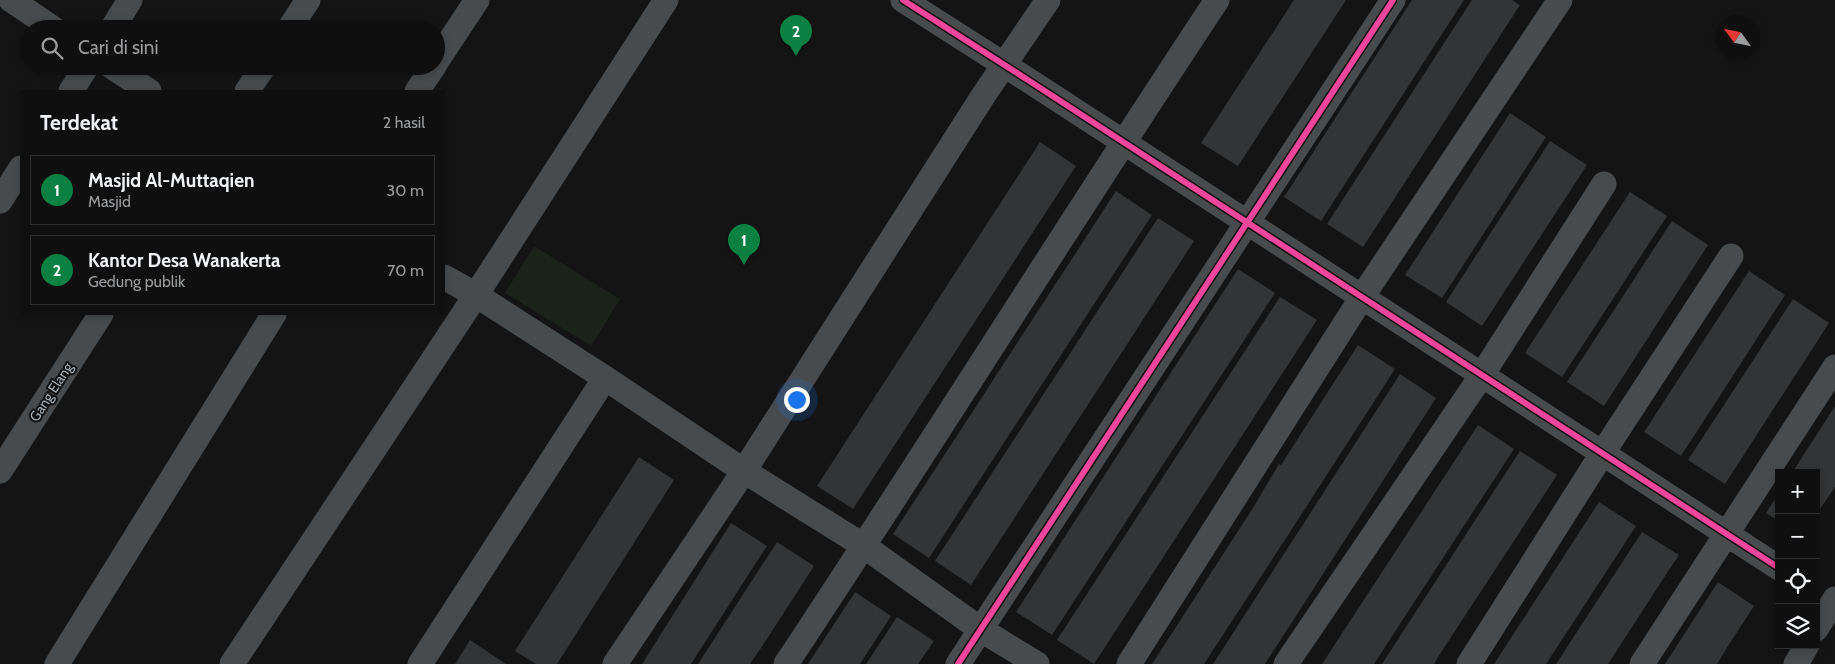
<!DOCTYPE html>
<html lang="id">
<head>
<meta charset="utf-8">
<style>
  body { margin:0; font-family:Cabin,sans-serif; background:#181818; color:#f1f3f6 }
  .controls { position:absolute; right:15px; bottom:15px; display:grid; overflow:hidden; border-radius:0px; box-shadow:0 2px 8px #0003 }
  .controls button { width:45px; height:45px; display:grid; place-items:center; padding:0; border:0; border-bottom:1px solid #2f2f2f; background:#0f0f0f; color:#f1f3f6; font:25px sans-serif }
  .compass { position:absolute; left:1715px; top:15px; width:45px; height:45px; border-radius:50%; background:#0f0f0f; box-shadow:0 2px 8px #0003; rotate:303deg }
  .you { position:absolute; left:796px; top:399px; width:18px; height:18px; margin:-12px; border:4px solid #fff; border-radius:50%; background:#1a73e8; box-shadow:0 0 0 8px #1a73e833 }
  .badge { display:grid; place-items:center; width:32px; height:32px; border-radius:50%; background:#0b8043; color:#fff; font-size:16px; font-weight:700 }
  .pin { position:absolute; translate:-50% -41px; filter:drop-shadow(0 1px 2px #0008) }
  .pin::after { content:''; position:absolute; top:26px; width:18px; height:15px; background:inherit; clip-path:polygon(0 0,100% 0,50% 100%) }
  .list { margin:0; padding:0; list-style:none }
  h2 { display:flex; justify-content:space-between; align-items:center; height:65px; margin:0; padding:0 20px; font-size:21px }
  h2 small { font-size:16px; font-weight:400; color:#9b9c9e }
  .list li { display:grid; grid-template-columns:32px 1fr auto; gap:15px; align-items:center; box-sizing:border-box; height:70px; margin:0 10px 10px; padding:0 10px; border:1px solid #2f2f2f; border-radius:0px }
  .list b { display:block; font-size:19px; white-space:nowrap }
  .list p { margin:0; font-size:16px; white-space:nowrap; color:#9b9c9e }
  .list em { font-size:16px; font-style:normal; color:#9b9c9e }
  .icon { flex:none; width:28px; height:28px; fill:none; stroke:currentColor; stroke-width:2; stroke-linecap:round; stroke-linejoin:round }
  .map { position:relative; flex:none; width:1835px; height:664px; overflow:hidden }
  .search { position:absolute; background:#0f0f0f; box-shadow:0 2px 8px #0003; left:20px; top:20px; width:425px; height:55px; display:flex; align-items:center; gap:12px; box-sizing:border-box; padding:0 18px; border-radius:28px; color:#9b9c9e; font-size:19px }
  .panel { position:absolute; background:#0f0f0f; box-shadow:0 2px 8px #0003; left:20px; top:90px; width:425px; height:225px; border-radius:0px }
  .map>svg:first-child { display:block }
</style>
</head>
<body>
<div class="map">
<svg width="1835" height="664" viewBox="0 0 1835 664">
  <rect width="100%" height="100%" fill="#141414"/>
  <path fill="#1b221a" d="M534 246 620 299 591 346 505 293Z"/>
  <path fill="#333435" d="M1294 0H1346L1238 166 1201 143Z
    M1412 0H1464L1321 221 1284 197Z
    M1472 0H1512L1520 5 1363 247 1327 224Z
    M1510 113 1546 137 1442 298 1405 275Z
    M1550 141 1587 165 1482 326 1446 302Z
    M1040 142 1076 166 853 509 817 486Z
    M1116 191 1152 215 929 558 893 534Z
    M1630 192 1667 216 1562 377 1525 353Z
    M1158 218 1194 241 971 585 935 561Z
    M1672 221 1708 245 1604 406 1567 382Z
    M1238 269 1275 293 1052 635 1016 612Z
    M1749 271 1785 295 1681 456 1644 432Z
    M1280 297 1317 320 1094 664 1057 640Z
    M1793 299 1829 323 1725 484 1688 460Z
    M1358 345 1395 369 1290 532 1204 664H1152L1253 508 1279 464 1281 465Z
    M1400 374 1436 398 1332 560 1265 664H1213Z
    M1835 406V487L1816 515V473H1792Z
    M1478 425 1514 449 1396 630 1374 664H1322Z
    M1520 451 1557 475 1438 657 1434 664H1382Z
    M639 457 674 480 557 664H536L515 651Z
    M1779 493V521L1766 513Z
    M1599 502 1636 526 1582 609 1546 664H1494Z
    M731 523 767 546 752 569 691 664H642Z
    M1642 532 1679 555 1665 576 1608 664H1556Z
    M777 542 814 566 763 645 750 664H698Z
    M1718 582 1754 606 1728 646 1717 664H1665Z
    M855 592 891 616 860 664H808Z
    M897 617 934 641 918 664H866Z
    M470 640 506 664H455Z"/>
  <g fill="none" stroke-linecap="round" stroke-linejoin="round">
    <path stroke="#484b4d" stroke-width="25" d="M11 0 54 29
      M903 0 1031 82 1779 568
      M112 29 130 0
      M289 29 308 0
      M436 62 477 0
      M111 66 149 91
      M71 91 87 66
      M247 91 264 66
      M417 91 434 66
      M0 201 21 168
      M444 277 476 295 605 378 744 471 864 546 980 629 1037 664
      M0 471 101 314
      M1816 629 1835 599
      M57 664 274 314
      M232 664 476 295 666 0
      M420 664 605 378
      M615 664 744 471 983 96 1048 0
      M786 664C932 444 1071 220 1217 0
      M958 664 1393 0
      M1129 664 1362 297 1560 0
      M1286 664 1482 375 1604 184
      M1469 664 1602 454 1731 256
      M1642 664 1835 367
      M1796 664 1807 645"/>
    <g stroke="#0e0f10" stroke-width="9">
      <path id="cycleway" d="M903 0 1031 82 1779 568
        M958 664 1393 0"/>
    </g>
    <use href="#cycleway" stroke="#ed469a" stroke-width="6"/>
  </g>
  <g text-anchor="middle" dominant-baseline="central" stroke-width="4" stroke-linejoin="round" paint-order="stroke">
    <g font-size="14" fill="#a4afb7" stroke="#0e0f10">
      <text transform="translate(51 392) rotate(-57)">Gang Elang</text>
    </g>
  </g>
</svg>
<div class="controls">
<button>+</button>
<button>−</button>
<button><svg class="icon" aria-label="locate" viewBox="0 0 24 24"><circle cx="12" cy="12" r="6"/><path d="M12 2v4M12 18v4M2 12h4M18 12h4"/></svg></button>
<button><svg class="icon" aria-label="layers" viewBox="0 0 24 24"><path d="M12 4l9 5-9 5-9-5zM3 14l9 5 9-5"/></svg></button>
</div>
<svg class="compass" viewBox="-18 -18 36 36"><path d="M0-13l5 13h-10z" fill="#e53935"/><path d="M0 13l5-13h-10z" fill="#9b9c9e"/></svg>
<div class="you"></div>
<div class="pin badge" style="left:744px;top:265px">1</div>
<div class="pin badge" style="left:796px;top:56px">2</div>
<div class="search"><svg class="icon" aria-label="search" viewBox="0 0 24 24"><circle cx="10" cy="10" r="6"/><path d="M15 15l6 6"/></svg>Cari di sini</div>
<section class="panel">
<h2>Terdekat<small>2 hasil</small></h2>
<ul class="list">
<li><span class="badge">1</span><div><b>Masjid Al-Muttaqien</b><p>Masjid</p></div><em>30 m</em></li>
<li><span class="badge">2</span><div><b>Kantor Desa Wanakerta</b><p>Gedung publik</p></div><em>70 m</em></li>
</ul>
</section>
</div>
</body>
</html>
